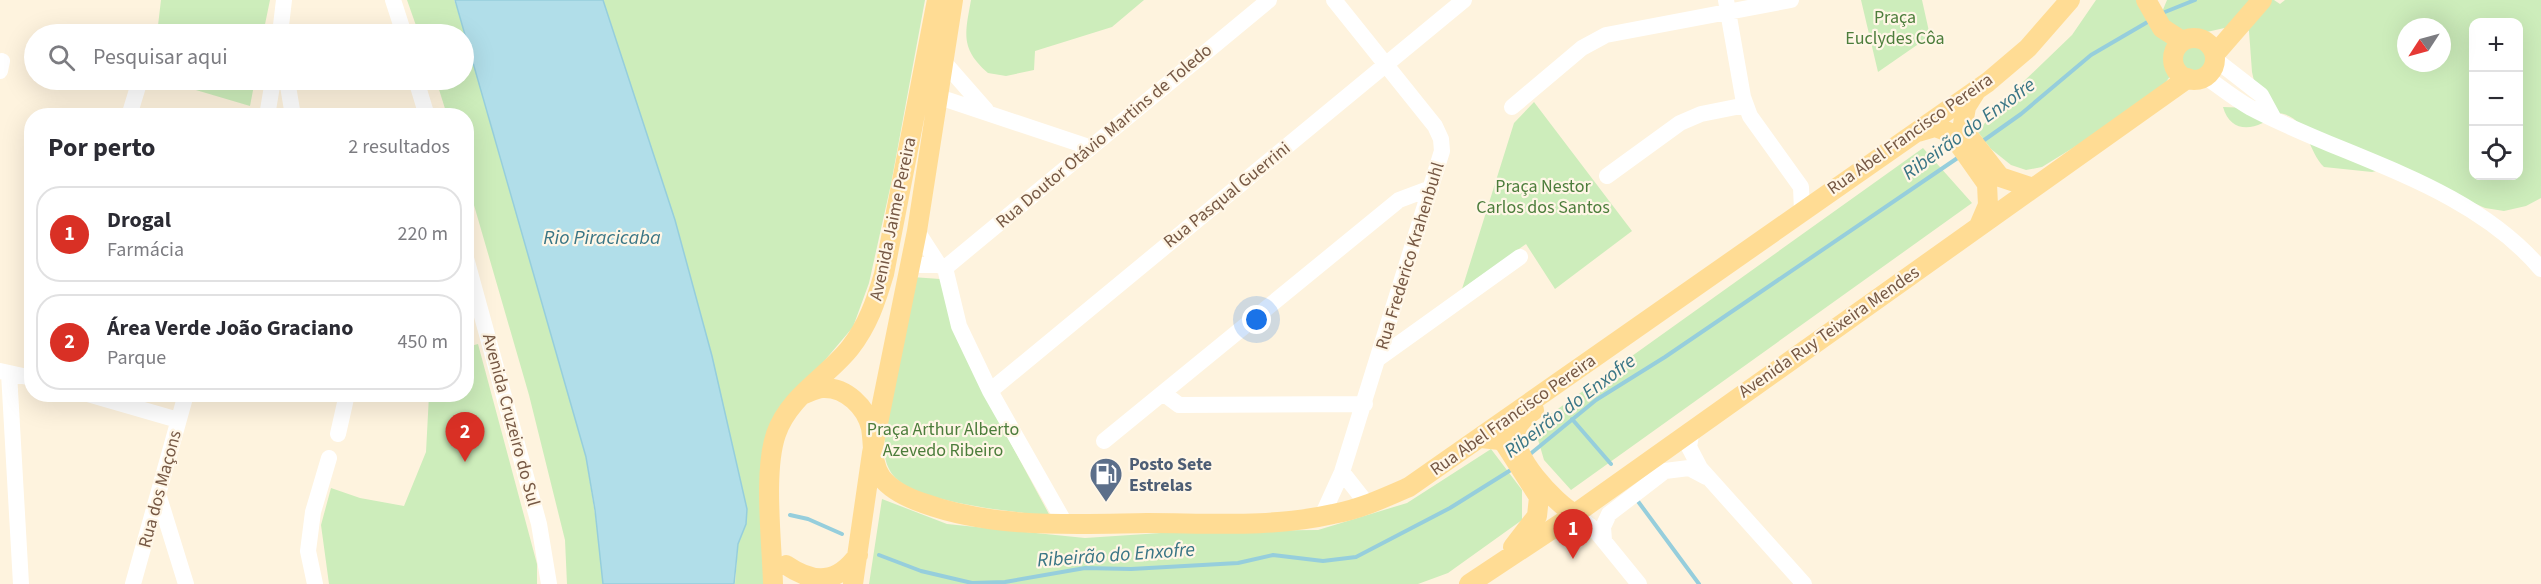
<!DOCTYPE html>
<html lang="pt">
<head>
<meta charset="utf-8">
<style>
  body { margin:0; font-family:"Source Sans 3",sans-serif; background:#f2f2f3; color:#2b2b33 }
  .controls { position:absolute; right:18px; top:18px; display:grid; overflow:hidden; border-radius:12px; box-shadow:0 6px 24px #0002 }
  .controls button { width:54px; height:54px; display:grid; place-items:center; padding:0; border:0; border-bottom:2px solid #e1e1e2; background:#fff; color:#2b2b33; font:30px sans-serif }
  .compass { position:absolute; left:2397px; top:18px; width:54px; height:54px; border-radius:50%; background:#fff; box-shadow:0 6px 24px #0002; rotate:234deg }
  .you { position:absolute; left:1257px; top:320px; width:21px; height:21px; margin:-15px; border:4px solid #fff; border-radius:50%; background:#1a73e8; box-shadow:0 0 0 9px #1a73e833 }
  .badge { display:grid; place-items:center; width:39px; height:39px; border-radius:50%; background:#d93025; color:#fff; font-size:20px; font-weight:700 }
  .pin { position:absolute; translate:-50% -50px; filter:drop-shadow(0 2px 3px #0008) }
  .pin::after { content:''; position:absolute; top:32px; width:21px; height:18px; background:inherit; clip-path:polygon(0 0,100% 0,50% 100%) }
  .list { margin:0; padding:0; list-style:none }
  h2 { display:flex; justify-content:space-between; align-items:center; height:78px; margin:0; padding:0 24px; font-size:26px }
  h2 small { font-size:20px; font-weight:400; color:#7c7c81 }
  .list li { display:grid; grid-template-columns:39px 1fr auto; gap:18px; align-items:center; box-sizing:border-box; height:96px; margin:0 12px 12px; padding:0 12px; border:2px solid #e1e1e2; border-radius:24px }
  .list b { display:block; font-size:22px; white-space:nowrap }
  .list p { margin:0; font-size:20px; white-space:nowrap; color:#7c7c81 }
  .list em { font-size:20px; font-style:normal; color:#7c7c81 }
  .icon { flex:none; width:33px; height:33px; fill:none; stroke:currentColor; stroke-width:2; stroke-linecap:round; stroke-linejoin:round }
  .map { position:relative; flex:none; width:2541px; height:584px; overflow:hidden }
  .search { position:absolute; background:#fff; box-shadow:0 6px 24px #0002; left:24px; top:24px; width:450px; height:66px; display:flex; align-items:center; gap:15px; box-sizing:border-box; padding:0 21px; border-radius:33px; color:#7c7c81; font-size:22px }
  .panel { position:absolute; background:#fff; box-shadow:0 6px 24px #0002; left:24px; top:108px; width:450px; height:294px; border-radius:24px }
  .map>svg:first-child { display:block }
</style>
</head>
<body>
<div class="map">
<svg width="2541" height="584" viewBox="0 0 2541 584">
  <rect width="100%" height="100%" fill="#fef3de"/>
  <path fill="#cdedbb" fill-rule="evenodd" d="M161 0H270L263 34H157Z
    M407 0H454L458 10 586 457 606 584H567L565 540 529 395 467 181 466 116 447 115 436 80H464V34H419Z
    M603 0H925L891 184 869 283 853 327 781 412 769 584H735L738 544 746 524 747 508Z
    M971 0H1144L1112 27 1035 51 1034 70 1006 76 988 73C960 48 965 34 971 0Z
    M1861 0H1922L1930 36 1878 72Z
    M2096 0H2141L2160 17 2167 0H2274L2280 4 2285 0H2541V198L2526 206 2504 211 2485 208 2393 167 2372 172 2324 167C2306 149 2308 115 2277 113 2259 130 2231 136 2223 107L2250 108 2258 98 2252 72 2249 31 2242 24 2176 39 2175 69 2146 111 2089 138 2042 167 2026 170 2011 165 1991 149 1978 132 1998 106 2072 35ZM2474 22H2518V176H2474ZM2406 27H2442V63H2406Z
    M2179 58a15 15 0 1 1 30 0a15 15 0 1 1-30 0Z
    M162 80H255L250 106Z
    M1534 102 1632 231 1555 289 1526 244 1462 289 1514 123Z
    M1923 148 1972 203 1571 490 1544 460 1534 426Z
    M912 277 940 279 989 403 1050 516C1014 511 914 504 892 474 884 462 884 452 885 439Z
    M478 344 537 564V584H329L321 525 331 488 360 498 404 506 426 452 429 395 466 394 467 347Z
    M1491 449 1522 490V520L1448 573 1418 584H869L882 499 947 524 1085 538 1191 531 1318 530 1407 503Z"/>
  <path fill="#b1dee9" stroke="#96cedc" stroke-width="1.5" d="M455 0H603L675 220 712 356 747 509 746 524 738 544 734 584H603L595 510 586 457Z"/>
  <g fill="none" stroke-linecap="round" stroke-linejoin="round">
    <path stroke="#96cedc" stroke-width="4" d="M2160 14 2195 0
      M1980 143 2021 114 2091 55 2151 20
      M1572 419 1611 464
      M1529 455 1596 400 1665 357 1959 157
      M1637 500 1699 584
      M790 515 808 519 842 534
      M879 555 921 571 972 583 1005 582 1085 568 1131 569 1238 563 1273 555 1323 561 1356 557 1450 508 1514 468"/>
    <path stroke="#fff" stroke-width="16" d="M393 0 404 34
      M1726 0 1743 97 1750 116 1801 187 1802 211
      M280 34 284 0
      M2216 60 2261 95 2274 119
      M943 61 986 110
      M0 71 2 61
      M2206 77C2220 87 2235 99 2251 108 2347 159 2468 183 2541 269
      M287 80 293 116
      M416 80 427 116
      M933 84 937 93 945 99 1089 147
      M1512 107 1582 48 1606 35 1791 0
      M129 116 140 80
      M267 116 273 80
      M1607 176 1680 123 1701 114 1746 105
      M917 231 939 265
      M466 258 539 524 549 584
      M911 265H939L945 268 1269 0
      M945 268 959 326 990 391 1066 525
      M1379 358 1520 257
      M0 371 32 378
      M9 373 21 584
      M990 391 1464 0
      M1163 393 1179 405 1365 404
      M88 394 178 420
      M1692 429 1689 447 1700 468 1804 584
      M338 434 347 394
      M1104 441 1399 200 1431 188
      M1342 472 1368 505
      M159 497 186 584
      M1575 514 1595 530 1639 584
      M1322 516 1342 472 1442 151 1441 139 1435 126 1334 0
      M1604 540 1603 527 1609 514 1665 471 1689 468 1706 477
      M133 584 186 394
      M315 584 308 551 313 512 329 458"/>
    <path stroke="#ffdc94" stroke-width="20" d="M2146 0 2162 28 2182 41
      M2173 59a21 21 0 1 1 42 0a21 21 0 1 1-42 0Z
      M2215 54 2262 0
      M1976 91 1966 107 1963 124 1969 137 2000 177 2033 188
      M1918 132 1935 127 1951 133 1987 184 1988 205 1979 226
      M802 395C808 393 816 388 823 388 846 387 866 407 871 428 874 445 871 462 881 477 891 490 908 498 923 503 994 529 1073 524 1147 523 1209 523 1272 528 1333 514 1360 509 1384 498 1409 487L1988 82 2028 48 2070 0
      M1534 410C1527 415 1519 421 1516 430 1509 455 1555 503 1575 514
      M1481 438 1500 440 1505 444 1539 497 1537 516 1513 547
      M786 565C814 584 837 584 858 555
      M773 584C772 542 763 472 776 434 789 396 827 377 850 348 868 325 876 301 884 274L937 0
      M853 584 872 453 917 231 953 0
      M1469 584 1575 514 2188 78"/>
  </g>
  <defs>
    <g id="fuel-pin" transform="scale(1.725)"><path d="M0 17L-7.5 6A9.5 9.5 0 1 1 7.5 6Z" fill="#5c6f8a" stroke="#fff6e6"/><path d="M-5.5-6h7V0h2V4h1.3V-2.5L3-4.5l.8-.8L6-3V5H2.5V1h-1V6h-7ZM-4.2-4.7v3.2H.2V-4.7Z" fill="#fff"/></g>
  </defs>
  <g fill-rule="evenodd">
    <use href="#fuel-pin" x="1106" y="474"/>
  </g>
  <g text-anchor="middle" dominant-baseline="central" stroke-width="4.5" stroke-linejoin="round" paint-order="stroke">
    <g font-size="18" fill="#4c7d3b" stroke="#fff6e6">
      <text x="1895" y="17">Praça<tspan x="1895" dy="21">Euclydes Côa</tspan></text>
      <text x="1543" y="186">Praça Nestor<tspan x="1543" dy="21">Carlos dos Santos</tspan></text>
      <text x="943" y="429">Praça Arthur Alberto<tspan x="943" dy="21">Azevedo Ribeiro</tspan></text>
    </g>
    <g font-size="18" fill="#765844" stroke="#fff6e6">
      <text transform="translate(1910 134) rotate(-35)">Rua Abel Francisco Pereira</text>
      <text transform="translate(1104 136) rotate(-40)">Rua Doutor Otávio Martins de Toledo</text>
      <text transform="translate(1227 195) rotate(-39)">Rua Pasqual Guerrini</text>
      <text transform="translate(893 219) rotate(-78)">Avenida Jaime Pereira</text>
      <text transform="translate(1410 256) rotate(-73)">Rua Frederico Krahenbuhl</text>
      <text transform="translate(1829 332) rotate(-35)">Avenida Ruy Teixeira Mendes</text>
      <text transform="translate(1513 415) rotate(-35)">Rua Abel Francisco Pereira</text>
      <text transform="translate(511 420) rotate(75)">Avenida Cruzeiro do Sul</text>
      <text transform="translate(160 489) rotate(-75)">Rua dos Maçons</text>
    </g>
    <g font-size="18" font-weight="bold" fill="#4e5e75" stroke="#fff6e6" text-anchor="start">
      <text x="1129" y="464">Posto Sete<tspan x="1129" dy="21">Estrelas</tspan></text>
    </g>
    <g font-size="20" font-style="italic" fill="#397585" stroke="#fff6e6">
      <text transform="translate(1969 129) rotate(-36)">Ribeirão do Enxofre</text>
      <text x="602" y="238">Rio Piracicaba</text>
      <text transform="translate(1570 406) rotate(-37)">Ribeirão do Enxofre</text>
      <text transform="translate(1116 555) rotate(-4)">Ribeirão do Enxofre</text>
    </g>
  </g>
</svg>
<div class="controls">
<button>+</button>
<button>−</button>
<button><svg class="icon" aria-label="locate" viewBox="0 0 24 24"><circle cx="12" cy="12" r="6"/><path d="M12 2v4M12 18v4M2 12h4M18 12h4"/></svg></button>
</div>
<svg class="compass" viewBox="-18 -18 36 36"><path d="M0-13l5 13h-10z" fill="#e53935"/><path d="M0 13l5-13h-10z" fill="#7c7c81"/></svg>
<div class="you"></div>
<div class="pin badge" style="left:1573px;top:559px">1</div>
<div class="pin badge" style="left:465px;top:462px">2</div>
<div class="search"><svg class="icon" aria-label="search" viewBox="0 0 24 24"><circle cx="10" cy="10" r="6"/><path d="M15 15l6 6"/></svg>Pesquisar aqui</div>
<section class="panel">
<h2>Por perto<small>2 resultados</small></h2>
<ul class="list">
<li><span class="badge">1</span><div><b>Drogal</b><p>Farmácia</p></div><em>220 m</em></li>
<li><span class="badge">2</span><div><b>Área Verde João Graciano</b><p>Parque</p></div><em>450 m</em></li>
</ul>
</section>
</div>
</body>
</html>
